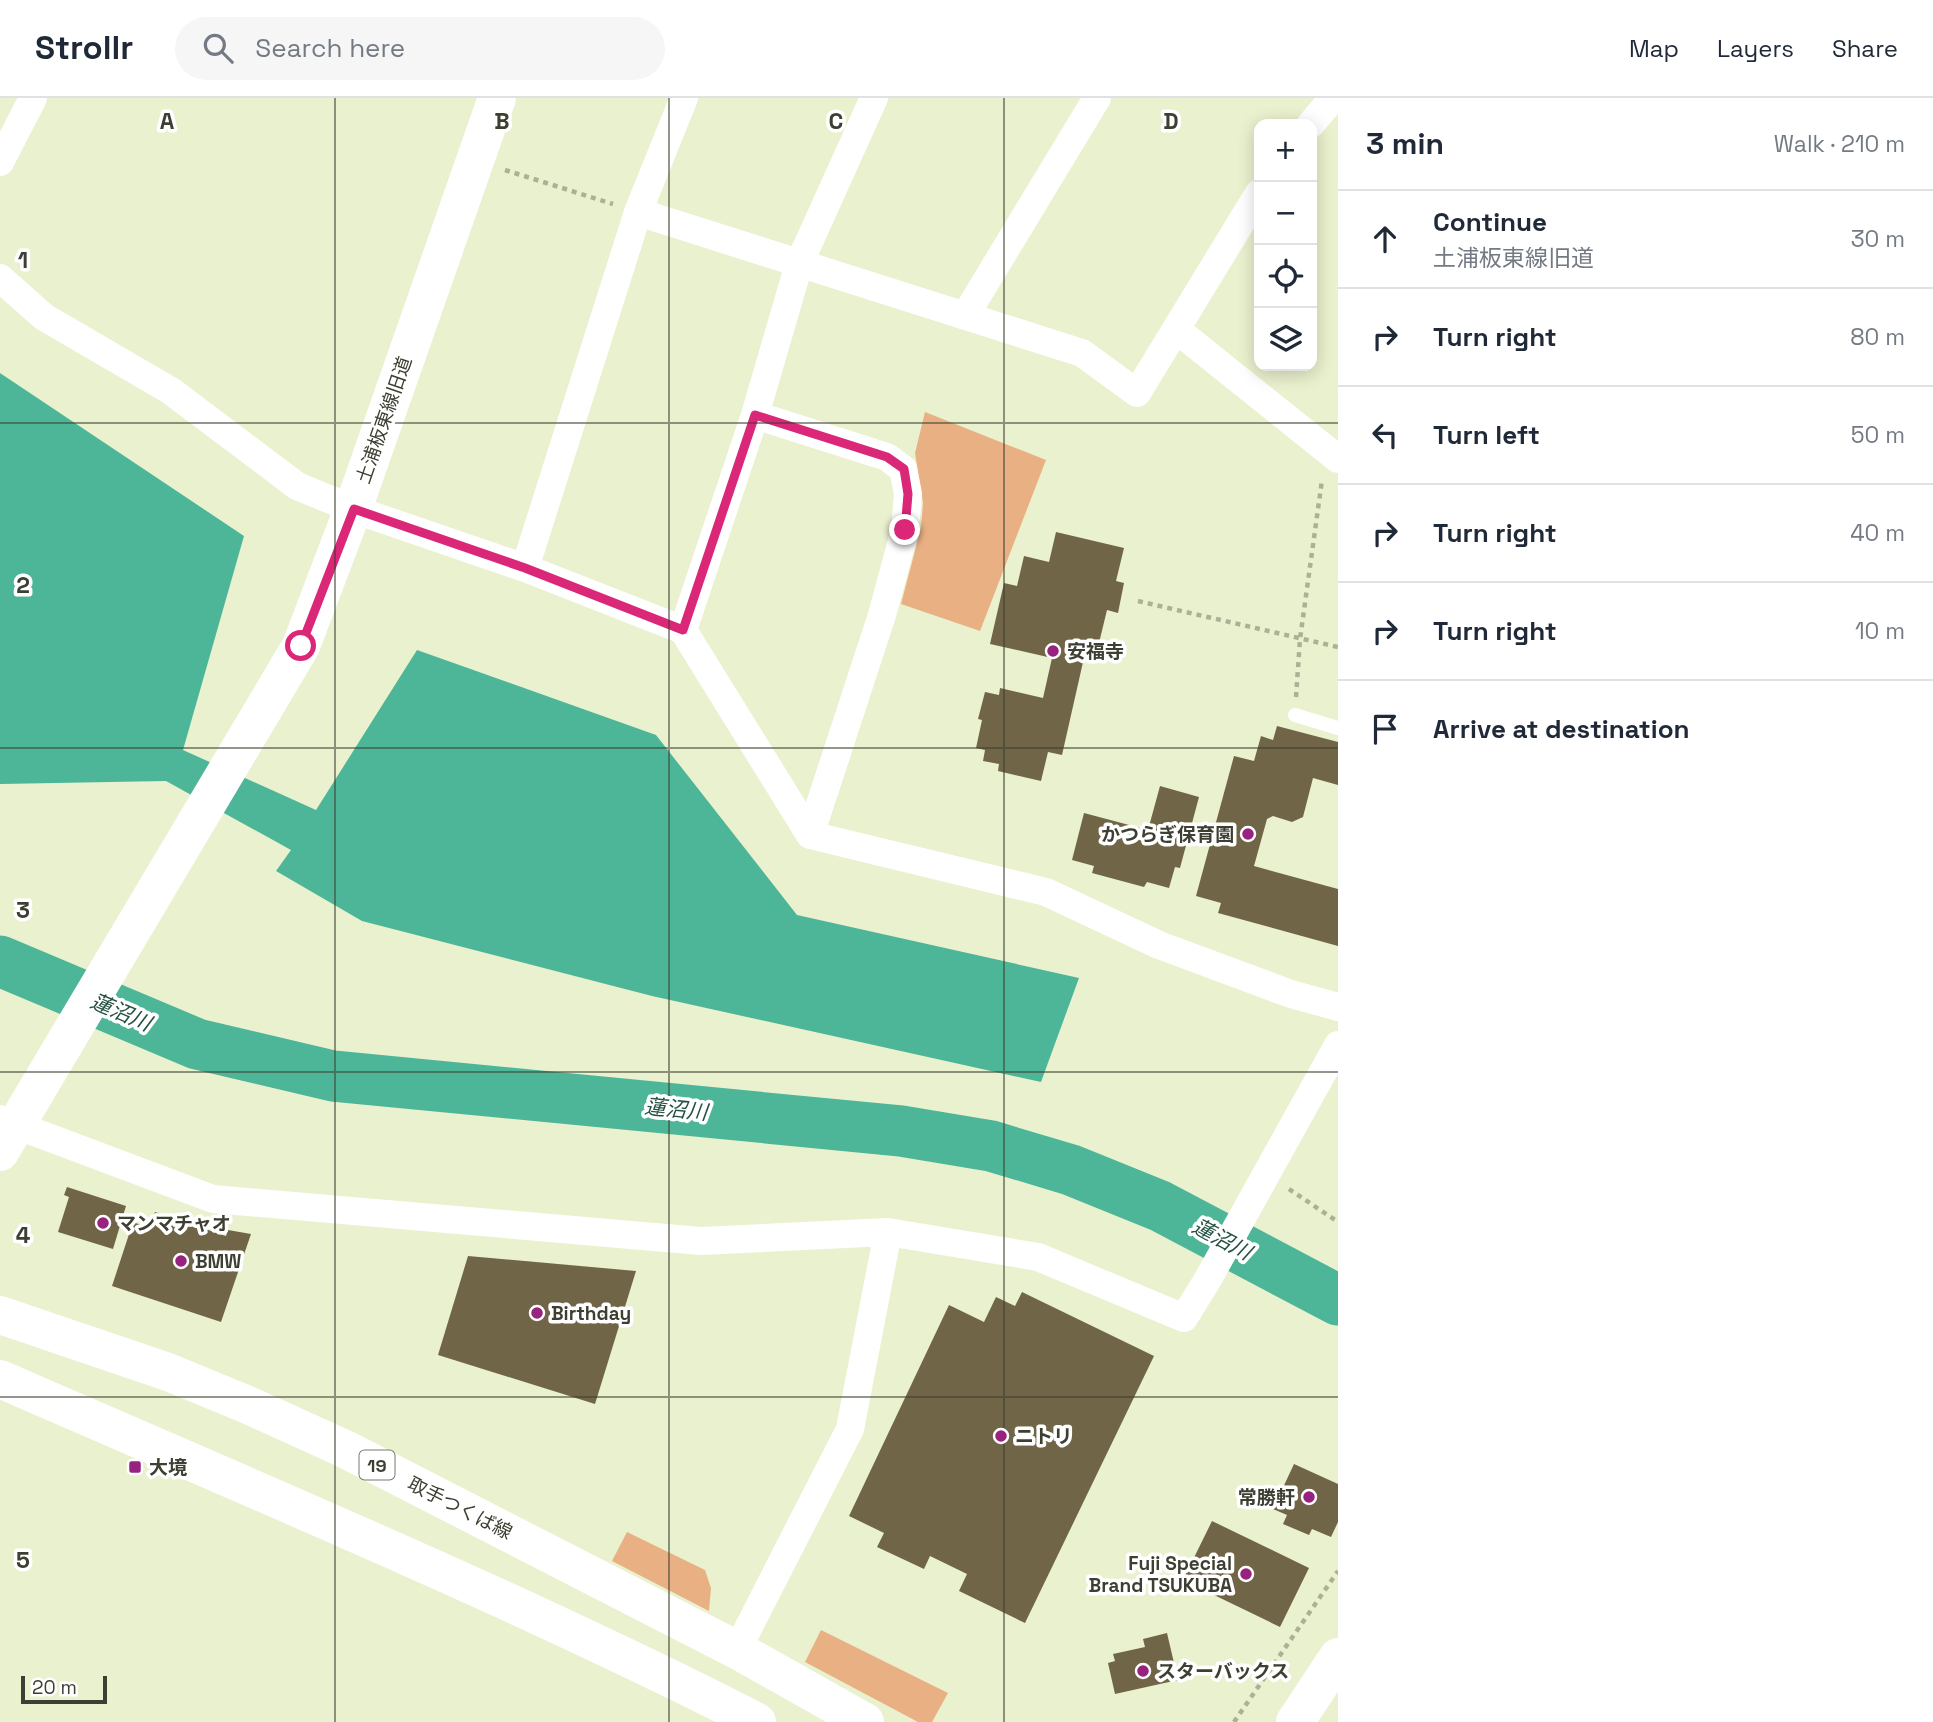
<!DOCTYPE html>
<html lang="en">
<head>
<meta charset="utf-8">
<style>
  body { margin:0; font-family:"Space Grotesk","Noto Sans JP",sans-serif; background:#f6f6f7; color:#1f2937 }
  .controls { position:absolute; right:21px; top:21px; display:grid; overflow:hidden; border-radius:14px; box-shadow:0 4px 18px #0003 }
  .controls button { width:63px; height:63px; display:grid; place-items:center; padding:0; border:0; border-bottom:2px solid #e0e1e3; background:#fff; color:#1f2937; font:35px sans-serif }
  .scale { position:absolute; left:21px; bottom:18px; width:86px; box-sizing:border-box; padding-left:7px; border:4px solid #3c3f31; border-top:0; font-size:19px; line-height:24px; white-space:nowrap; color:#3c3f31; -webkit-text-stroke:5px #fff; paint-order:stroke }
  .stop { position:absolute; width:21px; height:21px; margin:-16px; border:5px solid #db2777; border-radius:50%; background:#fff }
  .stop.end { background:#db2777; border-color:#fff; box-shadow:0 2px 7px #0008 }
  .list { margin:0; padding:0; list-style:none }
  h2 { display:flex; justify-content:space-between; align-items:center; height:91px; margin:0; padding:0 28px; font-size:30px }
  h2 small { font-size:23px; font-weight:400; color:#747a83 }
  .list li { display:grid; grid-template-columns:46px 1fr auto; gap:21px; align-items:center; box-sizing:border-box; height:98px; padding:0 28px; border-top:2px solid #e0e1e3 }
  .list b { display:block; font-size:26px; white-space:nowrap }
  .list p { margin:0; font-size:23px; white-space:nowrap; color:#747a83 }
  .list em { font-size:23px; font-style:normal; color:#747a83 }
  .icon { flex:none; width:38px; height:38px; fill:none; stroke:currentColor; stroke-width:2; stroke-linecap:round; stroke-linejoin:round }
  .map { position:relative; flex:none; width:1338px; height:1624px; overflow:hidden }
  header { display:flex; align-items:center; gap:42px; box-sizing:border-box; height:98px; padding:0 35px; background:#fff; border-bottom:2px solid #e0e1e3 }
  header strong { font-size:33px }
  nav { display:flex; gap:38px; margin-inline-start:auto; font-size:24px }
  .search { width:490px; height:63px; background:#f6f6f7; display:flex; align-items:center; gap:18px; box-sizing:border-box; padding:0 24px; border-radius:38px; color:#747a83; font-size:26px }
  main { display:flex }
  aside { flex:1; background:#fff }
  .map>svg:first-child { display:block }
</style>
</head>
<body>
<header>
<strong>Strollr</strong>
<div class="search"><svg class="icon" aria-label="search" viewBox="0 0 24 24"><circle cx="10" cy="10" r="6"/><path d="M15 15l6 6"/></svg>Search here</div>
<nav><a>Map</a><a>Layers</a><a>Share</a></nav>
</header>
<main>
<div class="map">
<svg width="1338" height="1624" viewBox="0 0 1338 1624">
  <rect width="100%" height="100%" fill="#eaf1ce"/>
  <path fill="#e9b183" d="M925 314 1046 362 980 533 901 506 921 430 923 405 915 355Z
    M627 1434 705 1472 711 1490 709 1513 612 1463Z
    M821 1532 948 1595 932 1624H918L805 1564Z"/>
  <path fill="#4db698" d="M0 275 244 438 183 652 316 712 417 552 656 637 797 817 1079 880 1041 984 652 898 362 823 276 773 291 752 166 683 0 686Z"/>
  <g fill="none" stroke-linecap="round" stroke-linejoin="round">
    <path stroke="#4db698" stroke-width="51" d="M0 863 197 946 333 978 901 1033 991 1048 1071 1072 1160 1108 1338 1202"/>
  </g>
  <path fill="#716548" d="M1056 434 1124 450 1116 483 1124 485 1118 515 1107 512 1099 545 1088 542 1062 657 1048 654 1041 683 998 673 999 666 983 663 985 652 976 650 982 622 978 621 985 594 999 597 1000 590 1043 600 1052 560 990 546 1004 485 1017 488 1024 458 1049 464Z
    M1277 628 1338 644V687L1313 680 1303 719 1292 724 1273 718 1267 721 1254 768 1338 791V848L1218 815 1221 805 1196 798 1234 658 1254 663 1261 638 1273 642Z
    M1160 688 1199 699 1180 770 1175 769 1169 790 1147 784 1144 789 1092 775 1094 768 1072 762 1084 715 1148 732Z
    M67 1089 126 1108 113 1151 58 1134 69 1099 64 1097Z
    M155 1114 226 1138 228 1132 251 1136 221 1224 112 1188 133 1124 149 1130Z
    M468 1158 636 1173 595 1306 438 1257Z
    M1022 1194 1154 1258 1025 1525 959 1493 967 1476 930 1458 924 1471 877 1449 884 1435 849 1418 949 1207 984 1224 996 1199 1015 1208Z
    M1294 1366 1338 1386V1424L1331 1439 1312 1431 1309 1437 1283 1426 1287 1417 1273 1411Z
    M1212 1423 1309 1470 1280 1529 1183 1482Z
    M1167 1535 1178 1582 1115 1596 1108 1565 1115 1563 1113 1556 1145 1549 1143 1541Z"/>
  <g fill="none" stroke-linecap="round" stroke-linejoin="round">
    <path stroke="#acb196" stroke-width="4.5" stroke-dasharray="5 5" stroke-linecap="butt" d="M505 72 613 106
      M1138 503 1338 549
      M1296 599 1300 541 1322 382
      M1289 1091 1338 1124
      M1234 1624 1338 1473"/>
    <path stroke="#fff" stroke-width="14" d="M1295 617 1338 630"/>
    <path stroke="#fff" stroke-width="28" d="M1311 26 1333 0
      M0 64 33 0
      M638 114 1082 255 1137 295 1259 95
      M0 180 44 219 171 293 297 388 353 411 525 470 683 532 810 737 1046 794 1159 847 1291 896 1338 909
      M965 218 1097 0
      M1177 232 1338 361
      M755 317 887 359 903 371 908 396 905 432 882 517 810 737
      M525 470 638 114 684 0
      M683 532 755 317 799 166 874 0
      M0 1021 213 1101 701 1143 888 1134 1038 1159 1184 1220 1208 1181 1338 947
      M737 1552 850 1331 888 1134"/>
    <path stroke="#fff" stroke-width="38" d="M0 1054 301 548 353 411 497 0"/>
    <path stroke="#fff" stroke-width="38" d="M0 1217 168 1274 248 1307 345 1351 737 1552 865 1624
      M0 1281C183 1361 367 1438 547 1522 618 1555 688 1588 757 1624
      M1295 1624 1338 1559"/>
  </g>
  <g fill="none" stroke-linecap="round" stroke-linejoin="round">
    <path stroke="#db2777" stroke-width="9" d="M301 548 354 411 525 470 683 532 755 317 887 359 904 371 908 396 905 432"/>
  </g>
  <path fill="none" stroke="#3c3f31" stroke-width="2" stroke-opacity="0.55" d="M335 0V1624M669 0V1624M1004 0V1624M0 325H1338M0 650H1338M0 974H1338M0 1299H1338"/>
  <g fill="#97227f" stroke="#fff" stroke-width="2.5">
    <circle cx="1053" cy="553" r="7"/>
    <circle cx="1248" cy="736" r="7"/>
    <circle cx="103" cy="1125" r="7"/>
    <circle cx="181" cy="1163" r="7"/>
    <circle cx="537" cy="1215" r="7"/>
    <circle cx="1001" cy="1338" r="7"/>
    <rect x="128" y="1362" width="14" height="14" rx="3.5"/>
    <circle cx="1309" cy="1399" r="7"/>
    <circle cx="1246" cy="1476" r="7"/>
    <circle cx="1143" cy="1573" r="7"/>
  </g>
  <g text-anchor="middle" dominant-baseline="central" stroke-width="7" stroke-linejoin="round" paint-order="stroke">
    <rect fill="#fff" stroke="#76796f" stroke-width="2" x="359.5" y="1352.5" width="35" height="29" rx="5"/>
    <g font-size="18" font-weight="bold" fill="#3c3f31">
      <text x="377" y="1367">19</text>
    </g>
    <g font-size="19" fill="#3c3f31" stroke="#fff">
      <text transform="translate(384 322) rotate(-71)">土浦板東線旧道</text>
      <text transform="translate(460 1410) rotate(27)">取手つくば線</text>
    </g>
    <g font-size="19" font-weight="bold" fill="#3c3f31" stroke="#fff" text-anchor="start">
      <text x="1067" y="553">安福寺</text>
      <text x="1234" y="736" text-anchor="end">かつらぎ保育園</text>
      <text x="117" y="1125">マンマチャオ</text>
      <text x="195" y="1163">BMW</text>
      <text x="551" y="1215">Birthday</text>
      <text x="1015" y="1338">ニトリ</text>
      <text x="149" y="1369">大境</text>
      <text x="1295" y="1399" text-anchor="end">常勝軒</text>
      <text x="1232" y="1465" text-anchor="end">Fuji Special<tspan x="1232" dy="22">Brand TSUKUBA</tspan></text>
      <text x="1157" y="1573">スターバックス</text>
    </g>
    <g font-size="21" font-style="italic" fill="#245143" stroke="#fff">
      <text transform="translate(121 914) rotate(23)">蓮沼川</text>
      <text transform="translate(676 1011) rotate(6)">蓮沼川</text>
      <text transform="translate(1222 1141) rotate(28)">蓮沼川</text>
    </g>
  </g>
  <g font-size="23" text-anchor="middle" font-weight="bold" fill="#3c3f31" stroke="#fff" stroke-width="7" stroke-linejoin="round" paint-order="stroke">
    <text x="167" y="31">A</text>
    <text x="502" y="31">B</text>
    <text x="836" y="31">C</text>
    <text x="1171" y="31">D</text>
    <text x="23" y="170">1</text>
    <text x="23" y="495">2</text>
    <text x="23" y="820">3</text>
    <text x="23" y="1145">4</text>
    <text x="23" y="1470">5</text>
  </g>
</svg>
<div class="controls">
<button>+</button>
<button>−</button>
<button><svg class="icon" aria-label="locate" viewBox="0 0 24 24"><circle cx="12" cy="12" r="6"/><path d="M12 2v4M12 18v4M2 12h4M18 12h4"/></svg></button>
<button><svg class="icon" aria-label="layers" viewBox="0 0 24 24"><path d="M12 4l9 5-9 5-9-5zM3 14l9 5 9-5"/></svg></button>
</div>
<div class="scale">20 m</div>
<div class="stop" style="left:301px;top:548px"></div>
<div class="stop end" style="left:905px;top:432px"></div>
</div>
<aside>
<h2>3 min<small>Walk · 210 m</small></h2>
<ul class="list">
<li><svg class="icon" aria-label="ahead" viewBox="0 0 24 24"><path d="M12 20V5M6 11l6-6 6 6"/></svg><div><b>Continue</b><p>土浦板東線旧道</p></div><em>30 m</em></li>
<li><svg class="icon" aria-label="right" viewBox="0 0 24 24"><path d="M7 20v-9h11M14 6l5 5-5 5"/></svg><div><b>Turn right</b></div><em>80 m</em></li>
<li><svg class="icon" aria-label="left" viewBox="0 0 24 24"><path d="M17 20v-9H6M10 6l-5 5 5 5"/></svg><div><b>Turn left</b></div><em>50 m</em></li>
<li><svg class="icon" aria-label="right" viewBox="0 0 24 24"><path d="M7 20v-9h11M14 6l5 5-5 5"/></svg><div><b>Turn right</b></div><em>40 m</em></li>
<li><svg class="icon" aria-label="right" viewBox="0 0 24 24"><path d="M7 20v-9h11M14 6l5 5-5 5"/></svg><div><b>Turn right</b></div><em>10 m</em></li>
<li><svg class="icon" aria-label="arrive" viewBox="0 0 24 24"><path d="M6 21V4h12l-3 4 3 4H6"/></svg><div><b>Arrive at destination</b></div></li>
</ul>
</aside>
</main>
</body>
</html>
